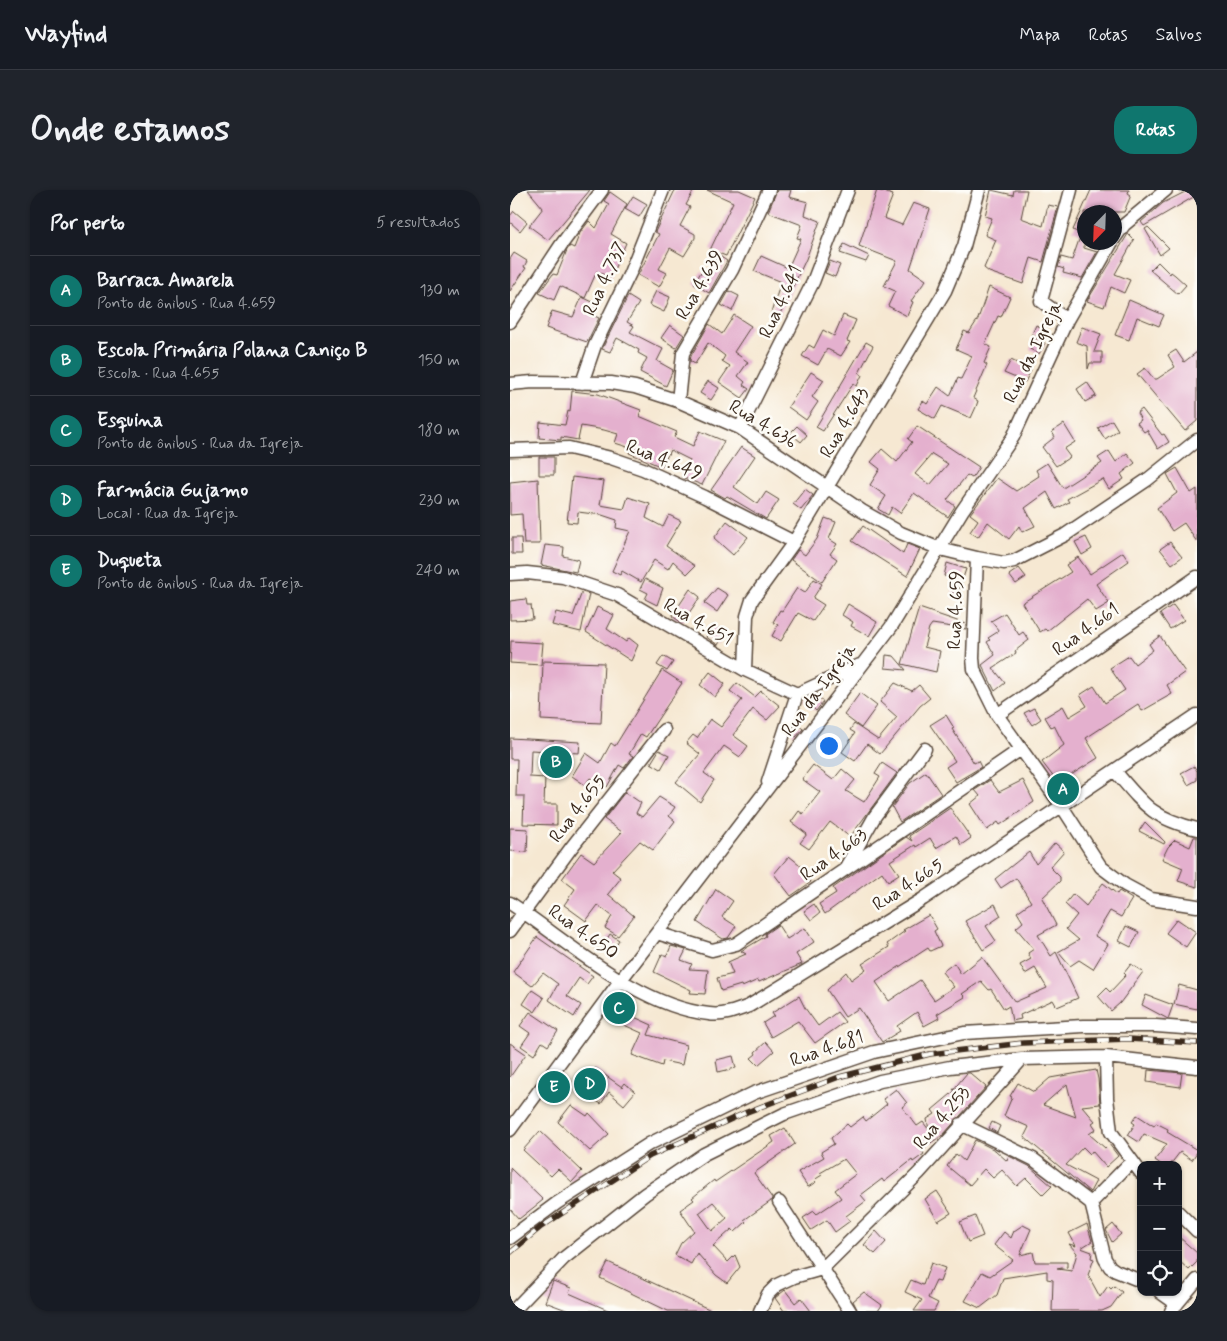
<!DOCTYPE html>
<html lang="pt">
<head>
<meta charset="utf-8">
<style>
  body { margin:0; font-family:Mynerve,sans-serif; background:#20242c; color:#f1f3f6 }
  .controls { position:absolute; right:15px; bottom:15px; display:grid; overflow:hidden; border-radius:10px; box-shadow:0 1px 4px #0004 }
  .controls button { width:45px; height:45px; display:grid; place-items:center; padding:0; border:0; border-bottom:1px solid #363941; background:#171b24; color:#f1f3f6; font:25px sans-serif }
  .compass { position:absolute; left:567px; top:15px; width:45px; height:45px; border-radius:50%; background:#171b24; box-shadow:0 1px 4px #0004; rotate:203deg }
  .you { position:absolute; left:318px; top:555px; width:18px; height:18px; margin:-12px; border:4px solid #fff; border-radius:50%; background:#1a73e8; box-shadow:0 0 0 8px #1a73e833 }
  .badge { display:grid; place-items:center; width:32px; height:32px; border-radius:50%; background:#0f766e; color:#fff; font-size:16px; font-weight:700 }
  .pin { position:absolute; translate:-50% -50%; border:2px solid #fff; box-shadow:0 1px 5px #0006 }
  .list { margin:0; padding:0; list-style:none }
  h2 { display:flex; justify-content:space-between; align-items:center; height:65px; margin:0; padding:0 20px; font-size:21px }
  h2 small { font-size:16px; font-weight:400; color:#9ea1a6 }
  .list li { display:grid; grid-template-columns:32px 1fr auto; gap:15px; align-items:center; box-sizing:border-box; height:70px; padding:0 20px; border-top:1px solid #363941 }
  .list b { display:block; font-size:19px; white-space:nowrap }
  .list p { margin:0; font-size:16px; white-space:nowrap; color:#9ea1a6 }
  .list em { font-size:16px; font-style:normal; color:#9ea1a6 }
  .icon { flex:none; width:28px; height:28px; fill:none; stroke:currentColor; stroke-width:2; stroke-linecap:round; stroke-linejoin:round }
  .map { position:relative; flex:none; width:687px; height:1121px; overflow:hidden; border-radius:20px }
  header { display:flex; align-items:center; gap:30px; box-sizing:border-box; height:70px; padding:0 25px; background:#171b24; border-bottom:1px solid #363941 }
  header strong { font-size:24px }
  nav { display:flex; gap:28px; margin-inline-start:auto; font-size:18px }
  .intro { display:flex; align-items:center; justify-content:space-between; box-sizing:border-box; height:120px; padding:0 30px }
  h1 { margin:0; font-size:35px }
  .button { padding:12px 22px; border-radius:20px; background:#0f766e; color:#fff; font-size:18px; font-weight:700 }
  main { display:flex; gap:30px; padding:0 30px }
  aside { flex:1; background:#171b24; border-radius:20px; box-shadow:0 1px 4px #0004 }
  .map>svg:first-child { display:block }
</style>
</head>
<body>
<header>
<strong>Wayfind</strong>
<nav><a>Mapa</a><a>Rotas</a><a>Salvos</a></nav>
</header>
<div class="intro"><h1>Onde estamos</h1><a class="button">Rotas</a></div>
<main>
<aside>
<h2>Por perto<small>5 resultados</small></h2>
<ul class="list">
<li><span class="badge">A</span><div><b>Barraca Amarela</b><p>Ponto de ônibus · Rua 4.659</p></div><em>130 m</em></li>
<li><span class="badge">B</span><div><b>Escola Primária Polana Caniço B</b><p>Escola · Rua 4.655</p></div><em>150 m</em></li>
<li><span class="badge">C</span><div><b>Esquina</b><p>Ponto de ônibus · Rua da Igreja</p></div><em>180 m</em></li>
<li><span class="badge">D</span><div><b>Farmácia Gujamo</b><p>Local · Rua da Igreja</p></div><em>230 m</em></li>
<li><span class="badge">E</span><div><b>Duqueta</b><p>Ponto de ônibus · Rua da Igreja</p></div><em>240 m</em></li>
</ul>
</aside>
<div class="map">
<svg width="687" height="1121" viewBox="0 0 687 1121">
  <rect width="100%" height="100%" fill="#fdfcf7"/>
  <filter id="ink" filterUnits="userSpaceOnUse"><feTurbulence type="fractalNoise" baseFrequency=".02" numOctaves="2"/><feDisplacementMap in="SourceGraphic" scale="10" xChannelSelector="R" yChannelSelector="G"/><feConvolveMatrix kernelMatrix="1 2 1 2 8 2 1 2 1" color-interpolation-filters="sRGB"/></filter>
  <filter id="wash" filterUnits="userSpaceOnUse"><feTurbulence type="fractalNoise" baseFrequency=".0096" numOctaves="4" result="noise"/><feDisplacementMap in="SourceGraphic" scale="20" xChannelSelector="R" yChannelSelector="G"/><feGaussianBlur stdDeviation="1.12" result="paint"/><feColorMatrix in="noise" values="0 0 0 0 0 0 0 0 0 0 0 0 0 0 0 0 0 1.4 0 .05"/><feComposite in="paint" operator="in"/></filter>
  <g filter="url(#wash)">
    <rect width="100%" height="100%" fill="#f6e8d2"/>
    <g id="blocks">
      <path fill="#e4b0ce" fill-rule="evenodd" d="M18 0H80L38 50 19 36 33 18Z
        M165 0H184L176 15 180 17 170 36 185 44V48L174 66 160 58 149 79 157 83 149 97 128 85 149 44 145 42Z
        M197 0H229L245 7 216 66 200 60 223 12Z
        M267 0H281L279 7 298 12 295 25 310 31 296 69 269 126 261 123 271 92 244 81 251 66 278 78 291 49 287 48 292 35 258 22Z
        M367 0 383 5 374 28 392 35 403 13 420 19 400 79 416 90 401 111 403 112 397 126 378 116 385 101 374 96 387 71 349 56Z
        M481 0 503 5 504 0H517L511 28 533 36 538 15 548 17 533 72 521 68 513 94 479 82 474 78 486 50 475 45 482 28 475 26Z
        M581 0H619L618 3 621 5 614 22H574V58L587 62 572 88 553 83 554 79 548 77 551 67 562 70 571 44 563 40Z
        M679 0H687V5L634 36 631 32 653 13Z
        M100 2 117 14 101 44 116 53 100 88 87 81 75 108 50 96 44 110 29 103 43 84 47 85 57 60 60 56 64 58 70 43 79 31 86 38 99 14 94 11Z
        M123 6 137 14 129 27 115 19Z
        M4 21 17 32 10 41 0 32V26Z
        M638 37 659 58 650 65 635 39Z
        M618 44 624 50 605 84 620 90 614 103 601 97 594 117 577 111Z
        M334 54 359 66 356 72 330 63Z
        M4 63 17 71 14 77 16 78 0 101V69Z
        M208 65 217 71 199 103 184 94 191 82 197 85Z
        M320 71 330 75 325 87 315 83Z
        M648 72 660 84 661 82 665 85 676 95 668 104 640 80Z
        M479 97 500 107 491 127 488 126 475 154 481 157 474 173 477 175 463 208 468 211 466 217 461 228 432 216 425 229 408 219 413 211 417 214 428 197 440 206 448 188 451 189 462 166 446 159 454 141 459 143 468 129Z
        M146 101 160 107 154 122 139 115Z
        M219 101 229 106 222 121 211 115Z
        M118 106 129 113 117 132 124 136 120 142 153 159 147 171 163 180 156 196 130 182 137 168 128 163 129 160 107 148 100 162 92 159Z
        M72 107 87 114 82 125 89 128 77 152 36 138 42 121 63 127Z
        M619 110 654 125 649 136 627 127 619 150 605 145Z
        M224 125 241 136 224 162 238 172 228 186 235 192 233 195 239 199 232 208 209 192 220 176 212 171 215 166 198 153 185 174 180 171 181 166 199 134 212 144Z
        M333 125 346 130 337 151 340 152 331 166 317 159 308 175 292 166 299 155 304 158 313 140 324 146Z
        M160 135 174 145 166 158 151 148Z
        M526 135 535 139 531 148 522 144Z
        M572 137 591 144 584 162H592V173H580L578 179 577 156 566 152Z
        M526 148 535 153 529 164 520 159Z
        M356 152 363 156 349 183 352 185 347 196 343 194 313 241 306 237Z
        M666 160 674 172 687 162V231L675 241 627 184 635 178 644 189H647L665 177 658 165Z
        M501 170 521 180 515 192 494 183Z
        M301 182 314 190 302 207 308 212 296 230 278 217Z
        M198 191 209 198 201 210 190 203Z
        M577 192 586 206 575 212 567 199Z
        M62 201 88 204 131 220 129 226 167 242 164 247 183 256 190 241 214 251 192 295 172 287 180 270 160 260 152 277 119 263 121 258 105 253 108 244 94 240 71 236 68 250 51 247V250L29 248 30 232 55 235 58 221 60 222Z
        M632 219 652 245 654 244 659 252 648 259 637 240 634 242 627 233 631 230 627 223Z
        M602 230 608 240 595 249 588 238Z
        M554 234 565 252 554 259 560 267 546 276 532 257 545 247 542 242Z
        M287 236 297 245 291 252 280 243Z
        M407 236 469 277 462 288 457 285 437 310 445 316 438 327 404 303 390 323 382 317 378 325 368 319 376 306 360 295 370 279 361 272 372 259 387 272 402 252 398 249ZM422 264 438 274 420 295 405 284Z
        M231 257 245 266 224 297 248 314 256 302 269 310 256 329 217 306 215 308 201 300Z
        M599 261 606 272 617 263 625 273 611 284 614 289 599 299 593 289 557 309 559 312 546 319 537 302 515 318 525 336 512 342 509 336 499 349 478 332 468 347 460 342 468 330 460 324 487 288 506 301 529 286 526 280 537 273 553 298 592 273 588 268Z
        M29 267H44V285H29Z
        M667 278 681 303 687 299V352L674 333 662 341 647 318 667 303 657 284Z
        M62 287 94 291 90 315 114 319 118 307 140 314 136 328 153 337 159 325 171 331 156 356 185 376 177 384 163 371 158 379 144 370 131 392 112 381 110 385 102 381 120 341 106 338 107 330 92 325 68 322 67 333 57 332Z
        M28 289 30 354H14L12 324 0 325V292Z
        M295 299 303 305 291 320 283 314Z
        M315 328 326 332 319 349 327 354 320 364 327 369 312 392 281 370 288 360 295 365 307 349Z
        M217 331 238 347 223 365 204 348Z
        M353 336 393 364 397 354 410 359 397 386 342 351Z
        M576 347 582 359 572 365 565 352Z
        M2 348H11L12 364H2Z
        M660 352 672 367 662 374 650 359Z
        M35 355 54 357 53 366 69 370 66 382 31 375Z
        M613 362 619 371 586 394 599 413 586 421 577 409 537 441 535 439 530 442 512 413 561 382 556 375 568 367 580 384Z
        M437 373 456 379 446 409 442 408 444 389 434 386Z
        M509 378 516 387 506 394 499 385Z
        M135 389 153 398 147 415 135 409 138 403 130 399Z
        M304 389 312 394 303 408 314 415 303 431 288 423 271 451 262 446 268 435 263 432 270 420 272 421 287 398 295 403Z
        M207 398 218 405 207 422 194 413Z
        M180 399 190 407 172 433 162 426Z
        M72 402 79 404 71 442 42 435 46 422 63 426Z
        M16 409 17 415H21L23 429 0 430V411Z
        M338 414 367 432 359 446 341 436 343 432 332 425Z
        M663 415 674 430 660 439 650 424Z
        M87 417 104 425 97 439 116 452 119 448 128 455 121 471 76 442Z
        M409 418 456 434V439L422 434 419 438 414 457 430 461 426 482 392 474Z
        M495 423 509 445 513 442 519 450 505 461 506 463 483 478 495 493 485 501 472 475 485 465 477 452 480 450 478 448 489 441 481 431Z
        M203 435 215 443 208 455 196 447Z
        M650 446 675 482 657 495 662 504 632 521 628 514 576 548 588 568 548 593 532 572 554 555 544 535 541 537 535 527 553 516 559 527 577 516 570 505 584 496 595 513 615 500 600 478 619 466 625 474 643 460 639 454Z
        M1 451 33 453 31 475 0 473Z
        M376 465 384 466 396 480 375 478Z
        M153 466 163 472 157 481 147 475Z
        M33 471 94 473 91 533 31 530Z
        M152 480 172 493 136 547 131 544 119 564 123 566 114 578 109 575 97 597 80 588 75 595 62 586 76 563 90 573 101 553 105 556Z
        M200 482 215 494 205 507 190 495Z
        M227 493 245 507 251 501 270 516 257 530 243 519 223 545 238 556 230 567 214 556 194 583 204 590 190 612 166 592 190 564 176 553 183 545 187 548 200 529 211 537 232 510 220 501Z
        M385 493 402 501 409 495 420 508 410 516 370 564 357 554 345 571 332 562 345 543 340 540 344 534 368 550 387 527 370 512Z
        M350 503 367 516 351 538 334 525Z
        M307 504 313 512 306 521 294 510Z
        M524 518 531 529 522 535 514 523Z
        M436 525 444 538 442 539 464 573 468 571 471 577 446 592 436 577 445 571 420 535Z
        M286 533 293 539 286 547 282 544Z
        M0 548 70 552 69 563 21 560 20 587 35 588 34 614H47V635L13 634 14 606H6L7 569H0Z
        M149 560 159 565 151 579 141 573Z
        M372 573 387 583 340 647 320 632 299 659 290 653 297 644 281 632 289 621 293 624 310 602 292 589 303 575 323 590 332 579 345 590 336 601 354 612 370 587 365 584Z
        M684 576 687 581V590L678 595 671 583Z
        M416 582 431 604 390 632 382 617 400 593Z
        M480 590 489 602 513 590 524 612 490 635 488 632 477 640 460 614 470 606 465 600Z
        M115 602 131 613 126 623 132 627 149 607 165 617 159 626 165 631 143 660 130 651 102 681 111 688 98 704 124 726 108 746 95 738 102 726 88 715 76 731 54 715 65 699 52 689 71 663 84 672 112 642 94 629Z
        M440 618 461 648 451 655 446 646 426 658 420 648 406 657 405 655 380 671 389 684 378 691 372 682 315 724 309 714 326 703 323 698 396 647 402 651 399 646Z
        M635 632 655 652 654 654 629 641Z
        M0 638 18 639 17 662 0 661Z
        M684 647H687V697L668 691 673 678 652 669 658 657 665 650 680 657Z
        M545 653 554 661 540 677 550 687V691L532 708 546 735 528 745 541 766 546 762 568 808 547 817 543 810 510 825 511 829 502 831 499 816 494 819 481 799 479 800 471 791 452 804 455 807 427 824 429 828 414 836 407 822 387 836 390 841 372 852 349 818 335 827 317 800 336 782 341 790 356 779 352 774 379 757 377 754 395 741 393 740 419 725 427 739 424 741 431 756 420 761 418 758 366 792 379 811 410 790 424 810 444 797 432 782 444 773 451 784 472 767 505 812 537 798 525 778 515 784 510 775 521 769 518 763 524 759 506 738 513 732 507 722 521 712 506 688 491 698 485 689 519 662 526 674Z
        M279 666 289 674 301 692 281 706 264 684Z
        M593 693 607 704 609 701 622 709 611 727 600 721 585 746 598 754 583 779 569 770 560 776 548 762 569 750 556 739 567 725 555 714 563 704 576 716Z
        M206 699 223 711 212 727 226 736 218 748 213 749 187 732Z
        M304 714 310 723 301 730 294 721Z
        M485 714 491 726 476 736 486 751 473 760 455 731Z
        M667 729 686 742 676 757 656 743Z
        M268 735 277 749 295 738 304 752 286 764 292 774 249 792 248 790 232 797 231 795 211 801 207 788 223 784 218 772 236 764 231 761 256 746 255 744Z
        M616 736 629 742 621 757 609 751Z
        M100 744 109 750 104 758 95 752Z
        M27 747 83 786 77 794 69 788 57 806 71 815 64 827 39 810 48 794 33 783 22 796 3 782Z
        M161 756 176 760 171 770 182 774 179 779 198 780 195 804 180 803 181 800 144 782 152 764 157 766Z
        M621 774 633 782 610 813 601 821 588 806 596 798 600 802 616 785 614 783Z
        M669 795 687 800V819L664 814Z
        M22 800 34 808 25 822 13 814Z
        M636 805 663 815 658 829 632 815Z
        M289 806 295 818 308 836 327 822 335 832 305 853 288 831 261 847 253 833 264 826 262 823Z
        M111 821 142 835 138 845 176 855 172 875 153 871 152 876 122 865 132 843 103 830Z
        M20 822 48 841 38 856 32 852 24 865 11 856 20 843 10 836Z
        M256 852 264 861 248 875 241 868 246 864 245 862Z
        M0 853 16 864 0 887Z
        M223 866 226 878 208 882 206 870Z
        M85 878 112 897 115 893 125 902 114 915 99 902 91 914 70 899Z
        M586 880 588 889 590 914 572 916 585 931 582 933 586 939 579 944 595 958 599 954 608 966 596 977 582 961 580 964 573 957 556 975 586 991 580 1002 514 947 519 937 494 926 502 907 500 906 508 893 524 902 540 888ZM557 894 559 902 566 927 533 915Z
        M638 880 672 883 670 897 637 892Z
        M457 883H460L476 897 433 945 416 956 412 961 414 964 403 972 402 970 374 992 372 989 351 1005 356 1011 336 1026 340 1031 325 1042 317 1030 301 1040 293 1028 304 1021 307 1024 331 1008 325 1000 346 984 334 969 310 983 312 985 304 990 306 992 298 997 288 982 314 967 311 962 324 954 321 948 337 934 340 937 353 927 356 931 377 914 373 909 386 899 397 913 392 917 407 936 413 932 419 940 417 929 425 924 422 920 447 899 443 900Z
        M61 915 77 926 79 923 99 944 80 961 48 932Z
        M627 925 644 936 646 933 658 939 657 942 687 960V962L682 970 670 962 660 975H652L645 970 657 954 634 944 629 952 618 945 625 934 622 932Z
        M482 932 490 936 487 943 479 938Z
        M275 938 285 954 244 983 262 1008 261 1011 234 1030 236 1032 225 1042 222 1039 203 1056 218 1072 225 1065 230 1077 217 1093 206 1085 187 1063 181 1074 165 1065 171 1053 184 1041 170 1020 184 1010 182 1008 204 990 205 992 264 952 261 946ZM203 1012 217 1028 202 1041 189 1023Z
        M30 941 72 981 62 992 48 979 41 986 13 960Z
        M465 950 485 960 497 971 499 966 519 976 542 996 533 1005 516 988 507 996 492 980 483 988 474 979 460 995 437 976 446 964 454 971Z
        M0 978 33 1010 9 1029 0 1019Z
        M427 1001 441 1023 428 1031 415 1009Z
        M465 1026 473 1046 458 1052 450 1032Z
        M577 1034 582 1051 571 1058 582 1062 581 1068 584 1069 578 1085 590 1107 598 1096 601 1099 604 1096 612 1102 601 1117 592 1121H542L543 1090 537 1089V1081L493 1088 487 1105 470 1118 455 1111 472 1082 480 1086 503 1070 484 1055 494 1042 501 1048 504 1041 513 1035 521 1039 510 1065 523 1062 525 1072H557V1077L547 1079 562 1081 567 1063 559 1054 566 1056 559 1043Z
        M603 1034 611 1044 602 1052 596 1040Z
        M366 1041 376 1052 365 1064 354 1055Z
        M668 1046 687 1063V1072L679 1080 668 1070Z
        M98 1072 203 1121H158L90 1088Z
        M421 1073 435 1078 430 1092 426 1091 418 1108 428 1113 424 1121H404L412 1110 395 1102 401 1090 413 1095Z
        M43 1091 61 1098 59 1103 100 1121H59L35 1112Z
        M275 1100 285 1113 291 1108 301 1121H274L265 1108Z
        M354 1102 372 1115 368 1121H348L343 1111Z"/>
    </g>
  </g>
  <g filter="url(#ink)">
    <use href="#blocks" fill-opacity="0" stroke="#574639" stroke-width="1"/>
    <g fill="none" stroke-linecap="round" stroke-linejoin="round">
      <g stroke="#574639" stroke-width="15">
        <path id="minor" d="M604 49 614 35 656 0
          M557 130 531 111 561 0
          M0 132 51 55 92 0
          M72 193 85 155 120 83 153 0
          M0 194 23 192 101 193 125 197 168 211 230 238 352 321 391 343 430 359 467 368
          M168 211 173 163 222 80 259 0
          M230 238 303 92 338 0
          M687 250 637 290 555 345 504 371 494 373 467 368 463 468 464 479 487 525 551 615 591 677 615 695 641 709 687 716
          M0 260 59 258 101 268 133 279 195 307 284 352
          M0 384 17 383 53 387 107 405 235 480 287 504
          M235 480 237 426 242 410 284 352 435 101 454 56 469 0
          M287 504 350 475
          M487 525 687 387
          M605 581C634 615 642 628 687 639
          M258 592 287 504
          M336 677 365 626 415 559
          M0 713C59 752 127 816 199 824 213 826 226 821 239 816L413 709 687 525
          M0 741 61 658 154 540
          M147 743 202 760 226 754 511 559
          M596 867 597 908 601 942 631 983
          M451 934 523 969 581 1013 595 1069 600 1077 606 1081 631 1091
          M0 940 110 791 381 437 452 321 503 247 557 130 602 52
          M269 1012 340 1121
          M581 1013 621 972
          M668 1022 687 1041
          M0 1048 47 1013 139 954 244 903 364 862 454 843 573 836H646L687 839
          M650 1102 667 1114
          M3 1121 54 1068 135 1004 194 964 274 924 370 891 440 877 512 869 596 867 687 877
          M250 1121 258 1104 267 1095 284 1087 312 1079 409 983 512 869
          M661 1121 687 1090"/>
      </g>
      <use href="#minor" stroke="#fff" stroke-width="12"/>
      <g stroke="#3b2a1e" stroke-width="5.5">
        <path id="rail" d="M0 1063 31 1037 140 966 237 922 329 887 420 864 513 853 618 849 687 853"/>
      </g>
      <use href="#rail" stroke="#fdfcf7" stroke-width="4" stroke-dasharray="11" stroke-linecap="butt"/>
    </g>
  </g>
  <g text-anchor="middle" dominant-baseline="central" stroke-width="5" stroke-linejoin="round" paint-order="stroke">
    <g font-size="19" fill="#3b2a1e" stroke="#fdfcf7">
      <text transform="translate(95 89) rotate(-65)">Rua 4.737</text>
      <text transform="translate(190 95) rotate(-60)">Rua 4.639</text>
      <text transform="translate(271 112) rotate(-65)">Rua 4.641</text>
      <text transform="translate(523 162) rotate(-64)">Rua da Igreja</text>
      <text transform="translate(335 233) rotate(-59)">Rua 4.643</text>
      <text transform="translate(253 234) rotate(31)">Rua 4.636</text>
      <text transform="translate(154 270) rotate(22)">Rua 4.649</text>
      <text transform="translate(446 420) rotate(-88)">Rua 4.659</text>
      <text transform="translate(188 432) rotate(30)">Rua 4.651</text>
      <text transform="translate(576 440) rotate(-35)">Rua 4.661</text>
      <text transform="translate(309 500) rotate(-53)">Rua da Igreja</text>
      <text transform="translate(68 619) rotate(-52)">Rua 4.655</text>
      <text transform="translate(324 665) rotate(-35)">Rua 4.663</text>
      <text transform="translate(398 695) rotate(-33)">Rua 4.665</text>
      <text transform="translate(73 742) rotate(35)">Rua 4.650</text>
      <text transform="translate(317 859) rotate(-19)">Rua 4.681</text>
      <text transform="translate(432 928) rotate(-49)">Rua 4.253</text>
    </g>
  </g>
</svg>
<div class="controls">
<button>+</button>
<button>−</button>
<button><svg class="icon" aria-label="locate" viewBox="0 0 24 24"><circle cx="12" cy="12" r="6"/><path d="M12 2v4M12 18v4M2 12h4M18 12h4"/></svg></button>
</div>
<svg class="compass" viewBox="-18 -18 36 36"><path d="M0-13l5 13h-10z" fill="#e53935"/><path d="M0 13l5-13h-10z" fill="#9ea1a6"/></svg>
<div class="you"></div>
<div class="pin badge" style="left:553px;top:599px">A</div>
<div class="pin badge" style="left:46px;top:572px">B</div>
<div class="pin badge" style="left:109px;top:818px">C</div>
<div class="pin badge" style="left:80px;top:894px">D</div>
<div class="pin badge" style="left:44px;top:897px">E</div>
</div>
</main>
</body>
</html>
